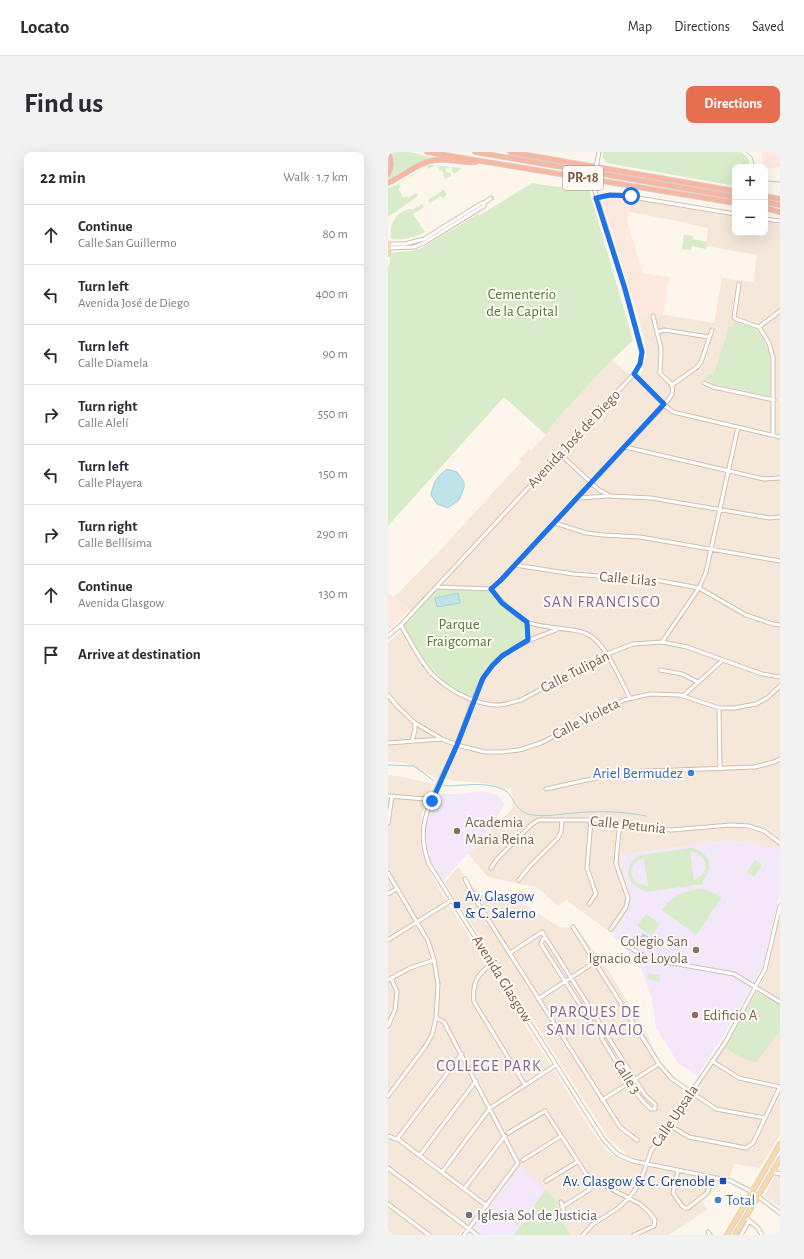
<!DOCTYPE html>
<html lang="en">
<head>
<meta charset="utf-8">
<style>
  body { margin:0; font-family:"Alegreya Sans",sans-serif; background:#f2f2f3; color:#2b2b33 }
  .controls { position:absolute; right:12px; top:12px; display:grid; overflow:hidden; border-radius:8px; box-shadow:0 4px 16px #0002 }
  .controls button { width:36px; height:36px; display:grid; place-items:center; padding:0; border:0; border-bottom:1px solid #e1e1e2; background:#fff; color:#2b2b33; font:20px sans-serif }
  .stop { position:absolute; width:12px; height:12px; margin:-9px; border:3px solid #1a73e8; border-radius:50%; background:#fff }
  .stop.end { background:#1a73e8; border-color:#fff; box-shadow:0 1px 4px #0008 }
  .list { margin:0; padding:0; list-style:none }
  h2 { display:flex; justify-content:space-between; align-items:center; height:52px; margin:0; padding:0 16px; font-size:17px }
  h2 small { font-size:13px; font-weight:400; color:#7c7c81 }
  .list li { display:grid; grid-template-columns:26px 1fr auto; gap:12px; align-items:center; box-sizing:border-box; height:60px; padding:0 16px; border-top:1px solid #e1e1e2 }
  .list b { display:block; font-size:15px; white-space:nowrap }
  .list p { margin:0; font-size:13px; white-space:nowrap; color:#7c7c81 }
  .list em { font-size:13px; font-style:normal; color:#7c7c81 }
  .icon { flex:none; width:22px; height:22px; fill:none; stroke:currentColor; stroke-width:2; stroke-linecap:round; stroke-linejoin:round }
  .map { position:relative; flex:none; width:392px; height:1083px; overflow:hidden; border-radius:8px }
  header { display:flex; align-items:center; gap:24px; box-sizing:border-box; height:56px; padding:0 20px; background:#fff; border-bottom:1px solid #e1e1e2 }
  header strong { font-size:19px }
  nav { display:flex; gap:22px; margin-inline-start:auto; font-size:14px }
  .intro { display:flex; align-items:center; justify-content:space-between; box-sizing:border-box; height:96px; padding:0 24px }
  h1 { margin:0; font-size:28px }
  .button { padding:10px 18px; border-radius:8px; background:#e76f51; color:#fff; font-size:14px; font-weight:700 }
  main { display:flex; gap:24px; padding:0 24px }
  aside { flex:1; background:#fff; border-radius:8px; box-shadow:0 4px 16px #0002 }
  .map>svg:first-child { display:block }
</style>
</head>
<body>
<header>
<strong>Locato</strong>
<nav><a>Map</a><a>Directions</a><a>Saved</a></nav>
</header>
<div class="intro"><h1>Find us</h1><a class="button">Directions</a></div>
<main>
<aside>
<h2>22 min<small>Walk · 1.7 km</small></h2>
<ul class="list">
<li><svg class="icon" aria-label="ahead" viewBox="0 0 24 24"><path d="M12 20V5M6 11l6-6 6 6"/></svg><div><b>Continue</b><p>Calle San Guillermo</p></div><em>80 m</em></li>
<li><svg class="icon" aria-label="left" viewBox="0 0 24 24"><path d="M17 20v-9H6M10 6l-5 5 5 5"/></svg><div><b>Turn left</b><p>Avenida José de Diego</p></div><em>400 m</em></li>
<li><svg class="icon" aria-label="left" viewBox="0 0 24 24"><path d="M17 20v-9H6M10 6l-5 5 5 5"/></svg><div><b>Turn left</b><p>Calle Diamela</p></div><em>90 m</em></li>
<li><svg class="icon" aria-label="right" viewBox="0 0 24 24"><path d="M7 20v-9h11M14 6l5 5-5 5"/></svg><div><b>Turn right</b><p>Calle Alelí</p></div><em>550 m</em></li>
<li><svg class="icon" aria-label="left" viewBox="0 0 24 24"><path d="M17 20v-9H6M10 6l-5 5 5 5"/></svg><div><b>Turn left</b><p>Calle Playera</p></div><em>150 m</em></li>
<li><svg class="icon" aria-label="right" viewBox="0 0 24 24"><path d="M7 20v-9h11M14 6l5 5-5 5"/></svg><div><b>Turn right</b><p>Calle Bellísima</p></div><em>290 m</em></li>
<li><svg class="icon" aria-label="ahead" viewBox="0 0 24 24"><path d="M12 20V5M6 11l6-6 6 6"/></svg><div><b>Continue</b><p>Avenida Glasgow</p></div><em>130 m</em></li>
<li><svg class="icon" aria-label="arrive" viewBox="0 0 24 24"><path d="M6 21V4h12l-3 4 3 4H6"/></svg><div><b>Arrive at destination</b></div></li>
</ul>
</aside>
<div class="map">
<svg width="392" height="1083" viewBox="0 0 392 1083">
  <rect width="100%" height="100%" fill="#fdf6ec"/>
  <path fill="#f5e8da" d="M243 47 347 65V81H377V70L392 72V698L357 690 342 688 247 701 233 704V713L244 746 242 757 225 782 178 748 170 754 150 736 100 725 80 702 124 657 125 647 123 636 114 637 97 631 68 629 47 625 35 621 18 611 0 610V490L9 483 28 464 6 445 55 395 133 310 131 308 141 297 143 299 162 278 160 277 218 214 224 208 239 221 246 223 250 226 253 222 259 203 257 191 250 165 266 161 326 171 334 126 365 130 369 103 318 94 320 76 279 67 241 60Z
    M0 623 16 625 45 632 34 660 32 686 35 704 48 732 206 982 219 999 233 1008 239 1002 221 987 57 730 70 715 90 741 111 742 132 750 172 775 189 776 220 818 257 878 273 913 291 930 289 932 302 945 335 897 367 839 372 834 378 822 392 764V982L372 1016 346 1012 342 1025 314 1049 319 1058 281 1083H85L76 1076 71 1083H0Z
    M392 1015V1055L376 1044Z"/>
  <path fill="#fde8e0" d="M373 0H392V15L377 17V15H375Z
    M228 44 243 47 239 69 255 121 281 125 275 163 266 161 250 165 215 52V49L218 46Z
    M0 442 6 445 21 458 0 479Z"/>
  <path fill="#f3e8fa" d="M97 639 109 643 117 652 95 685 53 731 44 717 38 698 37 672 48 642H69Z
    M342 688 357 690 392 698V741L374 816 336 883 309 924 290 911 268 876 264 848 251 811 224 784 242 757 244 746 233 713V704L247 701Z
    M134 1012 137 1018 169 1049 171 1065 182 1083H95L86 1076V1074Z"/>
  <path fill="#d8ecc9" fill-rule="evenodd" d="M1 0H22L46 6 0 30V24L2 21Z
    M215 0H353C359 4 362 8 362 15H347V34L219 11 214 5Z
    M41 13H46L74 16 66 22 64 19V16L62 15 58 17V20L62 21 63 24 57 27 54 18 52 19 48 13 40 17 39 14 11 32 13 35 10 37 16 46 19 44 20 46 28 41 30 44 0 65V36L7 34 38 14Z
    M144 31 162 34 201 38 245 188 218 214 161 276 162 278 158 283 116 245 0 374V115L2 110V101L22 99 34 96 90 62 92 63Z
    M53 37 56 38 59 43 54 46 53 44 42 51 40 48 54 39Z
    M34 52 36 55 25 62 37 80C26 86 16 88 3 87 1 73 7 60 22 57L24 58Z
    M296 82 305 84V87L319 90 318 97 304 94 303 98 294 97Z
    M346 169C353 172 363 173 369 179 385 195 382 222 382 243L380 244 326 232 317 226 323 222 325 224 339 182 340 174 344 175Z
    M55 437 96 438 102 441 120 459 137 471 138 473V488C123 496 105 503 96 519 92 527 90 537 84 544 80 544 77 542 73 540 45 526 31 499 16 474L46 440Z
    M304 696C317 699 326 710 319 723 317 727 314 727 315 732L257 740 256 738C237 734 235 712 252 703ZM302 700C319 699 324 722 306 728ZM256 706 260 734H259C240 733 238 710 256 706Z
    M367 708 374 713 366 725 359 720Z
    M310 737 318 738 334 745 308 783 274 758C283 745 294 740 310 737Z
    M258 762 272 772 263 784 249 774Z
    M260 821 272 823 271 829 259 827Z
    M369 840 392 853V878L368 911 349 903 337 895Z
    M157 1038 169 1049 171 1065 182 1083H126Z
    M132 1056 138 1061 129 1073 122 1067Z"/>
  <path fill="#bfe3e8" stroke="#a5d3da" d="M59 317 69 320 76 330V336L71 348 60 356 49 352 43 343C45 330 49 325 59 317Z
    M70 441 72 451 49 455 47 446Z
    M255 782 260 785 253 794 244 788 247 784 252 787Z"/>
  <g fill="none" stroke-linecap="round" stroke-linejoin="round">
    <path stroke="#a5d3da" stroke-width="1" d="M358 0 364 5 367 15
      M377 29 392 30
      M0 613 26 614 46 629
      M55 633C62 635 70 633 77 633 88 632 105 632 116 638 128 644 124 660 145 663 158 665 172 662 185 661 210 659 234 659 258 664"/>
    <g stroke="#d1beb0" stroke-width="5">
      <path id="minor" d="M210 5 211 0
        M208 47 215 44 232 43 347 62
        M377 67 392 69
        M0 92H17L36 87 94 51H96
        M0 96 26 95 36 91 96 54V51L103 46
        M351 132 346 165 348 167 371 175
        M265 164 273 196 272 221 284 233
        M371 175 381 191 385 206V283
        M371 175 392 159
        M269 180 276 178 321 185
        M246 222 276 253 285 260 392 285
        M316 231 325 235 386 248
        M284 233 309 215 313 210 324 178
        M237 295 376 327 392 326
        M172 302 211 338 222 344 263 346 382 366 392 365
        M190 346 220 344
        M167 371 198 381 215 383 252 385 392 409
        M127 413 185 422 273 429 311 436 358 463 385 472 392 473
        M49 435 103 437 113 428 276 253C282 245 286 243 284 233
        M103 437C112 448 126 463 139 470 145 473 161 475 169 476 180 478 191 477 201 483 218 492 233 529 242 546
        M139 470 140 488
        M13 473C22 489 31 507 43 521 59 537 83 551 106 553 115 554 124 550 133 548L219 502 245 492 274 490 299 495 374 522 392 525
        M170 477C147 486 120 495 104 513 87 533 79 570 68 594 58 619 41 645 36 673 34 686 36 699 41 712L215 987 226 999 231 1003 245 1009 343 1029 364 1040 392 1061
        M0 484 13 473 246 222 252 212 254 200 237 137 207 39
        M274 490 311 436 318 420 350 275
        M272 518 294 522 310 530
        M0 543 10 555 27 571 54 587
        M295 544 335 508
        M331 556 332 617
        M24 589 27 578V571
        M0 591 54 587 69 593 97 600H113L131 598 153 591 236 548 262 542 292 543 331 556H346L368 552 379 546 392 534
        M158 637 235 620 367 615 386 610 392 607
        M0 644 37 647 44 649
        M0 671 4 644
        M103 716 109 707 144 672 151 668H203L283 678 343 673 361 674 376 679 392 691
        M0 721 40 789 46 808 50 832 48 866 44 883 37 895 0 944
        M77 727 86 745 232 975 249 988
        M131 728 141 715 170 686 173 680 174 668
        M0 742 8 737
        M201 752 208 742 199 716 203 668
        M185 775 271 912 284 927 328 957 377 966
        M223 777 238 755 240 746 228 712 229 698 232 671
        M158 787H155L153 792 205 873C211 875 214 880 214 887 228 908 244 941 263 957H267V952L257 943 218 882H214
        M0 788 64 748
        M239 794 256 804 267 808 346 822 392 850
        M122 801 154 780 211 870 209 875
        M104 811C89 823 84 831 86 850L137 933
        M0 828 22 816 46 808
        M150 847 207 810
        M48 866 56 870 130 1011 76 1083
        M0 874 7 858 9 840 3 826
        M324 909 351 926 392 935
        M214 948 271 912
        M281 973 301 985 358 996 365 991 392 935
        M120 981 157 959 198 1022 208 1029 252 1052 261 1060 267 1068 266 1074 246 1083
        M0 984 11 988 99 1054
        M9 987 74 902
        M32 1003 88 929
        M135 1008 173 984
        M0 1016 89 1083
        M290 1019 285 1041 294 1054 297 1056H300L319 1041 325 1025
        M54 1020 102 956 168 913
        M385 1020 392 1022
        M158 1029 189 1010
        M76 1037 117 984
        M173 1050 176 1060
        M0 1052 41 1083
        M174 1055 201 1038 208 1029
        M358 1066 370 1076 374 1083
        M320 1080 322 1083
        M195 1083 205 1072 229 1057 241 1046 252 1031 263 999 337 891 377 817 392 754
        M353 1083 361 1069"/>
    </g>
    <g stroke="#dad1cd" stroke-width="6">
      <path id="major" d="M0 102 1 92
        M339 1083 392 992
        M347 1083 392 1007"/>
    </g>
    <g stroke="#dad1cd" stroke-width="6">
      <path id="highway" d="M39 0 347 51
        M87 0 347 45
        M122 0 347 39
        M0 1C4 8 4 15 0 22
        M0 31C16 24 30 10 48 8 61 6 75 12 88 10
        M377 44 392 47
        M377 50 392 53
        M377 56 392 60"/>
    </g>
    <use href="#minor" stroke="#fff" stroke-width="3"/>
    <use href="#major" stroke="#fbd9a5" stroke-width="4"/>
    <use href="#highway" stroke="#f7b7a3" stroke-width="4.5"/>
    <g stroke="#d1beb0" stroke-width="5" stroke-linecap="butt">
      <path id="minor-bridge" d="M207 39V21L210 5"/>
    </g>
    <use href="#minor-bridge" stroke="#fff" stroke-width="3"/>
  </g>
  <g fill="none" stroke-linecap="round" stroke-linejoin="round">
    <path stroke="#1a73e8" stroke-width="5" d="M44 649 69 593 95 526 104 514 114 504 140 488 139 470 114 451 103 437 113 428 276 252 246 222 252 212 254 200 237 137 208 46 222 43 243 44"/>
  </g>
  <g fill="#3f7fe0" stroke="#fffaf3" stroke-width="1.5">
    <circle cx="303" cy="621" r="4"/>
    <circle cx="330" cy="1048" r="4"/>
  </g>
  <g fill="#8d6e63" stroke="#fffaf3" stroke-width="1.5">
    <circle cx="69" cy="679" r="4"/>
    <circle cx="308" cy="798" r="4"/>
    <circle cx="307" cy="863" r="4"/>
  </g>
  <g fill="#1a4fb4" stroke="#fffaf3" stroke-width="1.5">
    <rect x="65" y="749" width="8" height="8" rx="2"/>
    <rect x="331" y="1025" width="8" height="8" rx="2"/>
  </g>
  <circle fill="#6b7280" stroke="#fffaf3" stroke-width="1.5" cx="81" cy="1063" r="4"/>
  <g text-anchor="middle" dominant-baseline="central" stroke-width="4" stroke-linejoin="round" paint-order="stroke">
    <rect fill="#fffaf3" stroke="#a28b7f" stroke-width="1" x="175" y="14" width="40" height="24" rx="3"/>
    <g font-size="14" font-weight="bold" fill="#7a5c4d">
      <text x="195" y="26">PR-18</text>
    </g>
    <g font-size="15" fill="#537a41" stroke="#fffaf3">
      <text x="134" y="142">Cementerio<tspan x="134" dy="17">de la Capital</tspan></text>
      <text x="71" y="472">Parque<tspan x="71" dy="17">Fraigcomar</tspan></text>
    </g>
    <g font-size="15" fill="#7a5c4d" stroke="#fffaf3">
      <text transform="translate(186 287) rotate(-47)">Avenida José de Diego</text>
      <text transform="translate(240 427) rotate(5)">Calle Lilas</text>
      <text transform="translate(187 520) rotate(-27)">Calle Tulipán</text>
      <text transform="translate(198 567) rotate(-27)">Calle Violeta</text>
      <text transform="translate(240 673) rotate(6)">Calle Petunia</text>
      <text transform="translate(114 827) rotate(58)">Avenida Glasgow</text>
      <text transform="translate(239 925) rotate(57)">Calle 3</text>
      <text transform="translate(287 964) rotate(-56)">Calle Upsala</text>
    </g>
    <g font-size="15" fill="#366cbe" stroke="#fffaf3" text-anchor="end">
      <text x="295" y="621">Ariel Bermudez</text>
      <text x="338" y="1048" text-anchor="start">Total</text>
    </g>
    <g font-size="15" fill="#785e54" stroke="#fffaf3" text-anchor="start">
      <text x="77" y="670">Academia<tspan x="77" dy="17">Maria Reina</tspan></text>
      <text x="300" y="789" text-anchor="end">Colegio San<tspan x="300" dy="17">Ignacio de Loyola</tspan></text>
      <text x="315" y="863">Edificio A</text>
    </g>
    <g font-size="15" fill="#164399" stroke="#fffaf3" text-anchor="start">
      <text x="77" y="744">Av. Glasgow<tspan x="77" dy="17">&amp; C. Salerno</tspan></text>
      <text x="327" y="1029" text-anchor="end">Av. Glasgow &amp; C. Grenoble</text>
    </g>
    <g font-size="15" fill="#5b616d" stroke="#fffaf3" text-anchor="start">
      <text x="89" y="1063">Iglesia Sol de Justicia</text>
    </g>
    <g font-size="16" letter-spacing="1" fill="#846695" stroke="#fffaf3">
      <text x="214" y="450">SAN FRANCISCO</text>
      <text x="207" y="860">PARQUES DE<tspan x="207" dy="18">SAN IGNACIO</tspan></text>
      <text x="101" y="914">COLLEGE PARK</text>
    </g>
  </g>
</svg>
<div class="controls">
<button>+</button>
<button>−</button>
</div>
<div class="stop" style="left:243px;top:44px"></div>
<div class="stop end" style="left:44px;top:649px"></div>
</div>
</main>
</body>
</html>
